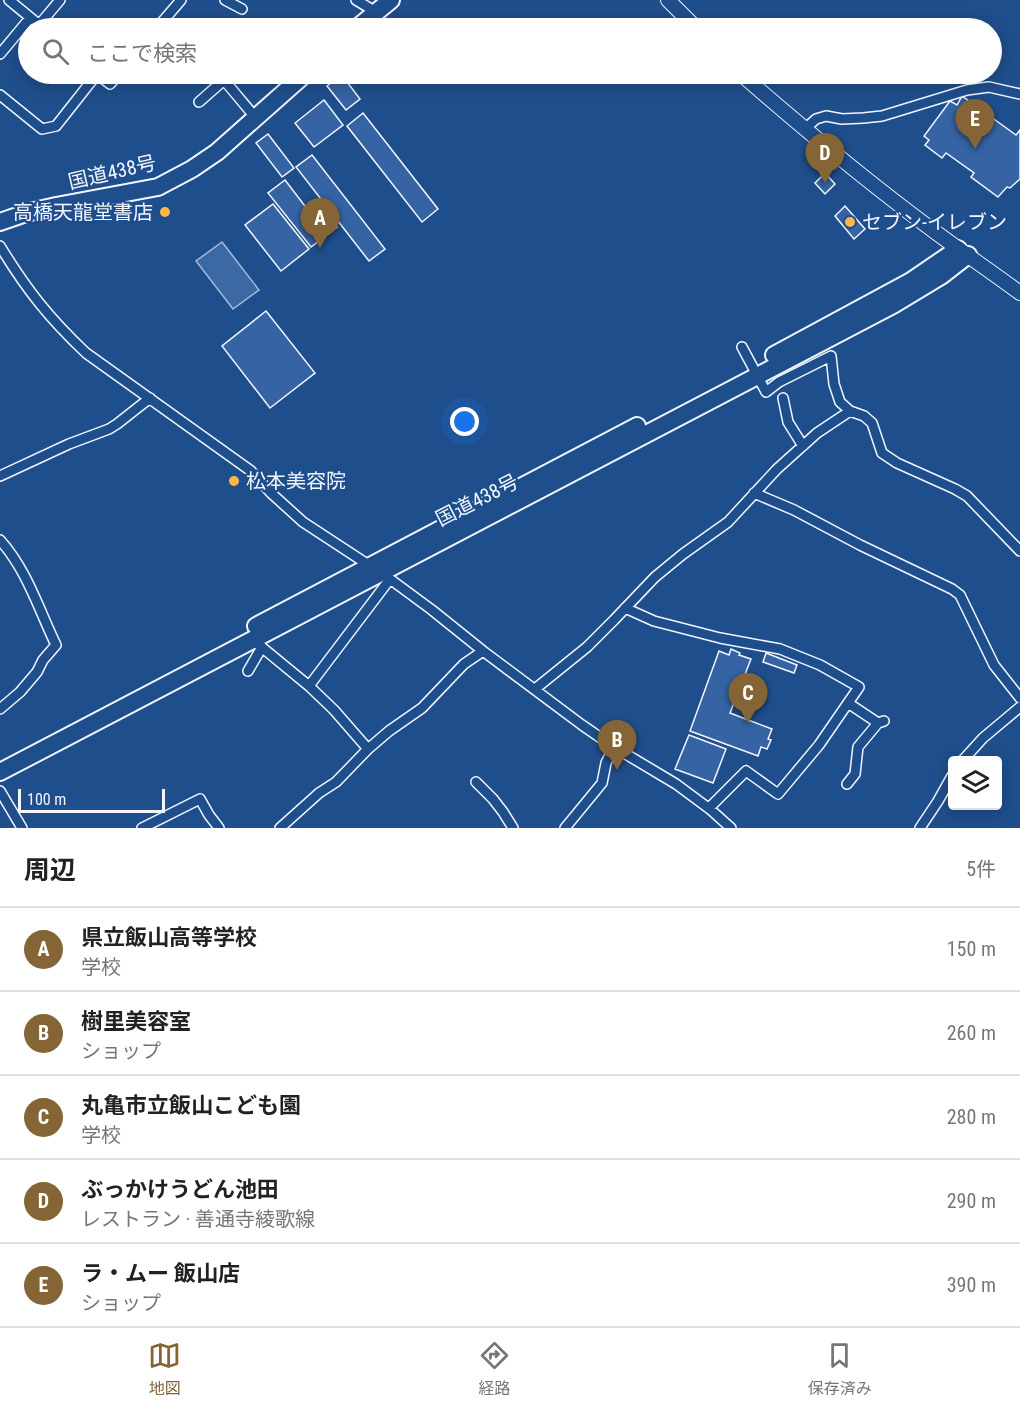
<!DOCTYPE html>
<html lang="ja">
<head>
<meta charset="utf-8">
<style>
  body { margin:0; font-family:"Roboto Condensed","Noto Sans JP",sans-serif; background:#f6f6f6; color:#222 }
  .controls { position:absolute; right:18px; bottom:18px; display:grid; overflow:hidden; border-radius:6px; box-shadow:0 3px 15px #0003 }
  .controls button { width:54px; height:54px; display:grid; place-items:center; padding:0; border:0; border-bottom:2px solid #e0e0e0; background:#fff; color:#222; font:30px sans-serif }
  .scale { position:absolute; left:18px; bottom:15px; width:147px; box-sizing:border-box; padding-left:6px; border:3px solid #f2f6ff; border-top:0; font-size:16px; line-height:21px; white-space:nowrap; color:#f2f6ff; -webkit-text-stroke:4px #1f4e8c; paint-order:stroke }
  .you { position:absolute; left:465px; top:422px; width:21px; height:21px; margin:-15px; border:4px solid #fff; border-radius:50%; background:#1a73e8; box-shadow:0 0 0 9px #1a73e833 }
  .badge { display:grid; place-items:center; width:39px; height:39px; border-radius:50%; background:#856535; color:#fff; font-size:20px; font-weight:700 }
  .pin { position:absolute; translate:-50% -50px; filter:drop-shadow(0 2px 3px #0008) }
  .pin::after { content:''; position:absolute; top:32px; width:21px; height:18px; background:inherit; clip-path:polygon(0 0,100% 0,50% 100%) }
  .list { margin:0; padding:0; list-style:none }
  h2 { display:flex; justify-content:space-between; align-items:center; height:78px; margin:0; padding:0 24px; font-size:26px }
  h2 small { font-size:20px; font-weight:400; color:#767676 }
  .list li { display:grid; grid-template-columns:39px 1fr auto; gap:18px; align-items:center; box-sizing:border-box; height:84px; padding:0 24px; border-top:2px solid #e0e0e0 }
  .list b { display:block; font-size:22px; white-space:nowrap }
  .list p { margin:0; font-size:20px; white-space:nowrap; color:#767676 }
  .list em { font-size:20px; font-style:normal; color:#767676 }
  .icon { flex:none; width:33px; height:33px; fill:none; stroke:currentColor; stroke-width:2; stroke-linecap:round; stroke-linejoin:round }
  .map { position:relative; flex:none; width:1020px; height:828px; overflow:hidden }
  .search { position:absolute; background:#fff; box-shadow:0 3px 15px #0003; left:18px; right:18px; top:18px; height:66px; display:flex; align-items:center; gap:15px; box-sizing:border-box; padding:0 21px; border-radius:33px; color:#767676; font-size:22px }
  .sheet { height:498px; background:#fff }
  nav { display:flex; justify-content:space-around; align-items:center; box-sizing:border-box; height:84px; border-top:2px solid #e0e0e0; background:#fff; font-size:16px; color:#767676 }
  nav a { display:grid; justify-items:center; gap:3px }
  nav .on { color:#856535 }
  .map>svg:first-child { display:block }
</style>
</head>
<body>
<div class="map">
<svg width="1020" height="828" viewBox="0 0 1020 828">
  <rect width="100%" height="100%" fill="#1f4e8c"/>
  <path fill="#3b69a3" stroke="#a8bbd7" stroke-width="1.5" d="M222 242 259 290 233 309 196 261Z"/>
  <path fill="#3563a3" stroke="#f2f6ff" stroke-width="1.5" d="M341 74 360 99 346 110 327 86Z
    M962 96 1016 135 1020 130V179L1010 188 1007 187 998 197 971 177 974 173 946 153 942 158 925 145 929 140 924 136 950 101 957 105Z
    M324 100 343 125 314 147 295 123Z
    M363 113 438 209 422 222 347 126Z
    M268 134 294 168 282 177 256 143Z
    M312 155 385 249 369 261 296 167Z
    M825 173 835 184 825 194 815 183Z
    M285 180 311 214 321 206 337 227 311 247 268 193Z
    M273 204 309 249 281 271 245 225Z
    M845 206 865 229 854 239 835 216Z
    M266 311 315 373 270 408 222 346Z
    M731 649 740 653 739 655 751 659 730 713 772 729 768 739 771 740 767 749 761 747 758 756 690 731 719 651 729 655Z
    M766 653 797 665 794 673 763 662Z
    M689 735 726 749 713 783 675 769Z"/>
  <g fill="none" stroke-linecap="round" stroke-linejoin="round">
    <g stroke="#f2f6ff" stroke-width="12">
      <path id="street" d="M9 0 43 28
        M225 0 242 9
        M356 0 376 12
        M39 25 60 0
        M157 28 181 0
        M0 54 30 18
        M97 74 110 84 119 74
        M0 95 42 129 56 126 97 74
        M199 102 224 80 255 117
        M806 128 816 119 826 116 842 119 863 118 882 116 967 90 989 87 1020 94
        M0 246C26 289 49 318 86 353L251 471 271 493 303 522 390 579 432 610 483 651 582 725 614 747 676 784 711 810 731 828
        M742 347 766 392 779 382 831 356 834 384 840 402 850 411 864 416 872 423 882 453 897 463 955 489 967 496 1020 551
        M783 398 788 422 803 446
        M0 476 69 444 109 429 117 424 150 398
        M754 493 794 510 860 545 952 589 960 595 994 665 1020 698
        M0 540C27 570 39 610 56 645L43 660 37 672 20 692 0 709
        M625 608 654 621 720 638 780 649 820 665 859 687 819 745 778 794 746 771 709 808
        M253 640 309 686
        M248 671 262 647
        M535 689 587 647 614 620 655 577 683 554 728 522 777 469 817 433 850 411
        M848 703 878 723
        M368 749 334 710 309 686 390 579
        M963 760 983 738 1020 707
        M476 782 493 799 503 812 513 828
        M847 784 855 774 858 747 878 723 884 721
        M0 791 22 828
        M142 828 200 799 209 815 219 828
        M280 828 319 793 336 782 368 749 389 731 422 708 464 664 483 651
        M565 828 602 783 606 763 614 747
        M920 828 938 801 952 776"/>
    </g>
    <g stroke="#f2f6ff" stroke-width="16">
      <path id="primary" d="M668 0 696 28
        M741 74C804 129 870 184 938 234 965 254 993 273 1020 293"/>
    </g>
    <g stroke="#f2f6ff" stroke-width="20">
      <path id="highway" d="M357 28 391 0
        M0 222 26 213 56 206 158 187 192 169 217 152 305 74
        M774 355 911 281 958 249
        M256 626 637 426
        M0 772 893 305 941 276 968 255"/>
    </g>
    <use href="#street" stroke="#1f4e8c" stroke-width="9"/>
    <use href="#primary" stroke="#1f4e8c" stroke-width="14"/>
    <use href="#highway" stroke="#1f4e8c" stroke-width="16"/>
  </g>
  <g fill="#ffb74d" stroke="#1f4e8c" stroke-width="2">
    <circle cx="165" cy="212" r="6"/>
    <circle cx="850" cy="222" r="6"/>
    <circle cx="234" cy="481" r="6"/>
  </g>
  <g text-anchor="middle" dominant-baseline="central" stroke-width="4.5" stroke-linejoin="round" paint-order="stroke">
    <g font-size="20" fill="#f2f6ff" stroke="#1f4e8c">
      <text transform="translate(112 172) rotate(-13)">国道438号</text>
      <text transform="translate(477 500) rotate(-27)">国道438号</text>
    </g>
    <g font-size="20" fill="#f2f6ff" stroke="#1f4e8c" text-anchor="start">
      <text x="153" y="212" text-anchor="end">高橋天龍堂書店</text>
      <text x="862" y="222">セブン-イレブン</text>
      <text x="246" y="481">松本美容院</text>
    </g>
  </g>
</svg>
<div class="controls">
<button><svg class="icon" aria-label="layers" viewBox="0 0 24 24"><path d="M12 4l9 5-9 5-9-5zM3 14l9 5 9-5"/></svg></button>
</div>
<div class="scale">100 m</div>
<div class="you"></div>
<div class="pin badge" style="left:320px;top:248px">A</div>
<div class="pin badge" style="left:617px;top:770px">B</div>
<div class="pin badge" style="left:748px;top:723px">C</div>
<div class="pin badge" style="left:825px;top:183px">D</div>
<div class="pin badge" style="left:975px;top:149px">E</div>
<div class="search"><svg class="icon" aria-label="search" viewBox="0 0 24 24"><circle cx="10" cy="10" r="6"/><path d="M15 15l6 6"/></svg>ここで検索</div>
</div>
<section class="sheet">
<h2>周辺<small>5件</small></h2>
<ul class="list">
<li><span class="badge">A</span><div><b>県立飯山高等学校</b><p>学校</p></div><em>150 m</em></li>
<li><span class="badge">B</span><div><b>樹里美容室</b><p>ショップ</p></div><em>260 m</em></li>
<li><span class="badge">C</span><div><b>丸亀市立飯山こども園</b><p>学校</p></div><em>280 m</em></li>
<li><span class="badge">D</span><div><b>ぶっかけうどん池田</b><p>レストラン · 善通寺綾歌線</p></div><em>290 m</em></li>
<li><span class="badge">E</span><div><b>ラ・ムー 飯山店</b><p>ショップ</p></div><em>390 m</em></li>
</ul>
</section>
<nav>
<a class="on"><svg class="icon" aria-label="map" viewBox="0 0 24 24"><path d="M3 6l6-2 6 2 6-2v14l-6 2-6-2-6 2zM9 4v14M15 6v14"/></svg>地図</a>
<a><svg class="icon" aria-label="directions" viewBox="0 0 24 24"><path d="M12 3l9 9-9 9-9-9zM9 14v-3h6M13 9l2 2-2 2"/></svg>経路</a>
<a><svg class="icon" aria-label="saved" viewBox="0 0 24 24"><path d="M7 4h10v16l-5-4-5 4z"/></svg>保存済み</a>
</nav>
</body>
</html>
